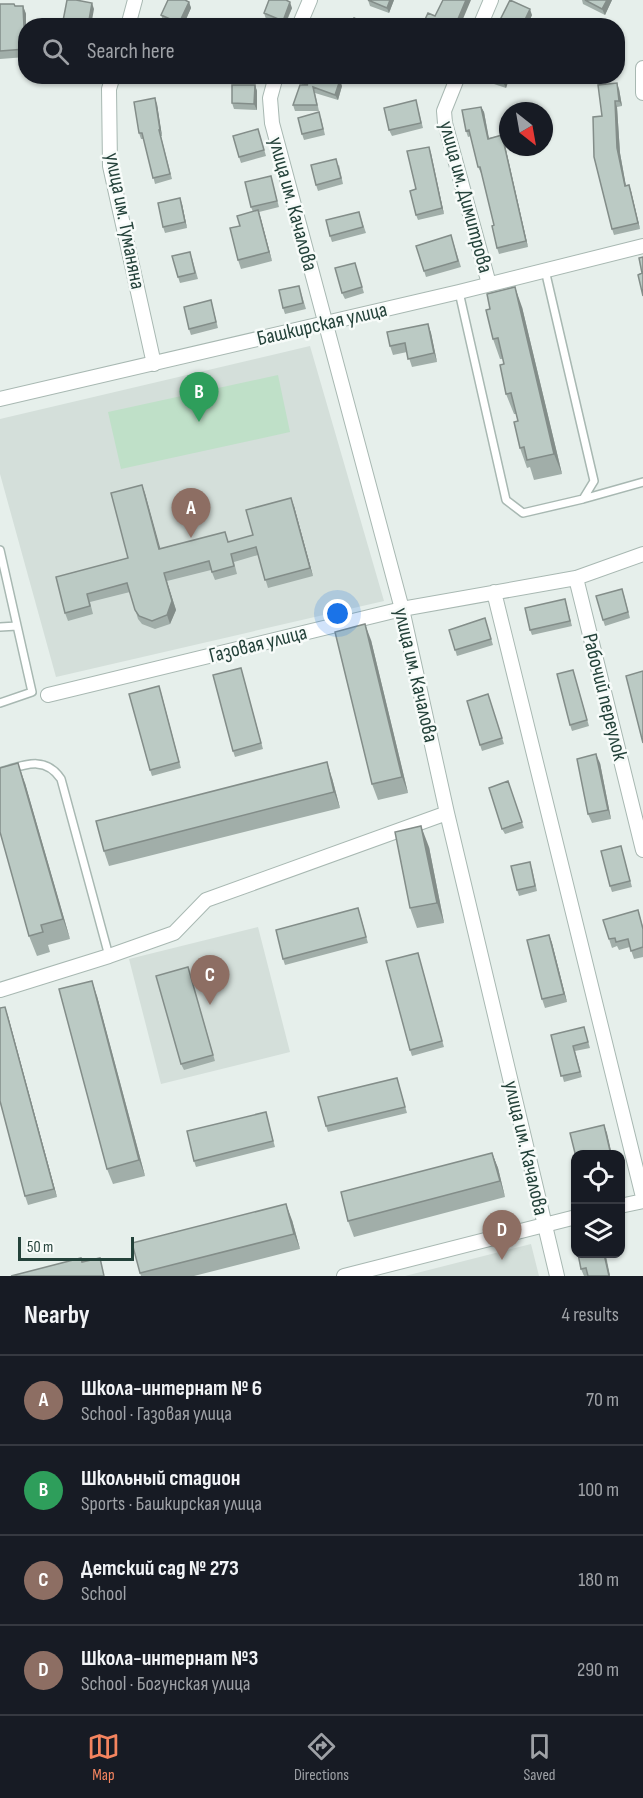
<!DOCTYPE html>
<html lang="en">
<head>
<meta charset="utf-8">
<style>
  body { margin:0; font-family:"Sofia Sans Condensed",sans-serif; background:#242831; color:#f1f3f6 }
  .controls { position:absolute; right:18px; bottom:18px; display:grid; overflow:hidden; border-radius:12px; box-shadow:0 2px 4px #0004 }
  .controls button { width:54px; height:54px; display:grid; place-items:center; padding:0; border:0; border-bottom:2px solid #363941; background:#171b24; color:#f1f3f6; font:30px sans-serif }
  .compass { position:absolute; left:499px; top:102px; width:54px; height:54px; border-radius:50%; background:#171b24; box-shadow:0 2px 4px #0004; rotate:149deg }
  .scale { position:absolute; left:18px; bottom:15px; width:116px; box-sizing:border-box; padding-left:6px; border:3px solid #24423a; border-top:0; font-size:16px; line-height:21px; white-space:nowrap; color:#24423a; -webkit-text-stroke:4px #f7fbf9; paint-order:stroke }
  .you { position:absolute; left:338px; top:614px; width:21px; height:21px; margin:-15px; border:4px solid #fff; border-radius:50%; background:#1a73e8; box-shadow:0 0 0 9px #1a73e833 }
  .badge { display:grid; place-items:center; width:39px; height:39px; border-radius:50%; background:#f4845f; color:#fff; font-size:20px; font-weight:700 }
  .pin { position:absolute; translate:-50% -50px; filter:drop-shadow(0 2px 3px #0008) }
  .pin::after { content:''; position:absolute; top:32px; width:21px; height:18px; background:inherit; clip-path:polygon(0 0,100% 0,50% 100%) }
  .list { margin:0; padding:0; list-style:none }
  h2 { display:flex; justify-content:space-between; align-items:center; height:78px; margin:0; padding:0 24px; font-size:26px }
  h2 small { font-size:20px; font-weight:400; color:#9ea1a6 }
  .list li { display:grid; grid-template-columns:39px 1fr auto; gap:18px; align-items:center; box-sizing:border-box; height:90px; padding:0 24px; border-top:2px solid #363941 }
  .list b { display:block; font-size:22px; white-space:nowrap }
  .list p { margin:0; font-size:20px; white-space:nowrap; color:#9ea1a6 }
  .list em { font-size:20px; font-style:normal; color:#9ea1a6 }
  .icon { flex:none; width:33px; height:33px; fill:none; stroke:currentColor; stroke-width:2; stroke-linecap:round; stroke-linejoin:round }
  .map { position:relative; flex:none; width:643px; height:1276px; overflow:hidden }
  .search { position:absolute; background:#171b24; box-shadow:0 2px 4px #0004; left:18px; right:18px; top:18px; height:66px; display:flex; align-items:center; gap:15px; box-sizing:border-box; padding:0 21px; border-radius:24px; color:#9ea1a6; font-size:22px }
  .sheet { height:438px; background:#171b24 }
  nav { display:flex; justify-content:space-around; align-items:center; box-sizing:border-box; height:84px; border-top:2px solid #363941; background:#171b24; font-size:16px; color:#9ea1a6 }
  nav a { display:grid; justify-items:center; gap:3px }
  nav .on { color:#f4845f }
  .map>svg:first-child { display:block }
</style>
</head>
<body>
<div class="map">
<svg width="643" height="1276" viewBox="0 0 643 1276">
  <rect width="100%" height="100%" fill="#e6efeb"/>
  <path fill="#d4dfda" d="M310 346 384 601 56 677 0 474V419Z
    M258 927 290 1052 161 1084 129 959Z
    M531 1244 539 1276H405Z"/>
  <path fill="#bfe0c8" d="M278 375 290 432 121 469 108 412Z"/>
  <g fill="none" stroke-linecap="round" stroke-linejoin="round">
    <g stroke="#a8b8b2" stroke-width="10">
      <path id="lane" d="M459 292 506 500 523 513 583 499 594 481 545 270
        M583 499 643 482
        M0 550 32 692 0 703
        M0 627 17 626
        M0 772C24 765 45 755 61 779L109 956"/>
    </g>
    <g stroke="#a8b8b2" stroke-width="16">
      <path id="street" d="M128 26 135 0
        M299 26 310 0
        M480 26 491 0
        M643 68V93
        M113 76 109 89 110 166 154 364
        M276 76 270 98 272 123 402 609 447 813 557 1276
        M458 76 444 111 445 123 489 284
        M0 399 459 292 643 246
        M576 578 643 850
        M494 592 643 1197
        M48 695 402 609 576 578 643 554
        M0 990 109 956 174 933 206 900 447 813
        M620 1206 643 1201
        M344 1276 576 1217"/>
    </g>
    <use href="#lane" stroke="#fff" stroke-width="7"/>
    <use href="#street" stroke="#fff" stroke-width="14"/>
  </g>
  <path fill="#a1aea9" d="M368 0H394L389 13 370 6Z
    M582 0H612L605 15 583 4Z
    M189 2 191 8 183 26H174L163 20 161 15Z
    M0 4 15 6H23L26 14V57L0 59Z
    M292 8 285 26H282L266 19 264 13Z
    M532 15 527 26H502L500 20Z
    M478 76H510L506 88 479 79Z
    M301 82 342 86 338 100 315 93 319 111H295L293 105 302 85Z
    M255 85 257 91V110L234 109 232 103Z
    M619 89 622 106 617 107 620 153 626 186 629 185 631 191 640 229 614 235 612 229 602 116Z
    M416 100 423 128 392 136 389 130Z
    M157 104 162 136H161L172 179 155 184 144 139H141L139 133Z
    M481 107 484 112 489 138 502 135 504 141 528 247 499 254 497 248 494 225 482 173H481L478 167 471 136 468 137 466 131Z
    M321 118 325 135 304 140 302 134Z
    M260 135 266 156 241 163 239 157Z
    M429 147 444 214 418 220 416 215Z
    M339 165 343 184 318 191 316 185Z
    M271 176 279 207 259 212 272 261 241 269 238 260 240 226 253 212 251 207Z
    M182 204 187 228 165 233 163 227Z
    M359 212 366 233 332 242 330 236Z
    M451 235 461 267 426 277 416 246Z
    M192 258 198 279 180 283 178 277Z
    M355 263 364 293 345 299 342 293Z
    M299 286 306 309 285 314 283 308Z
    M211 300 218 328 191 335 189 329Z
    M522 307 562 474 534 480 530 467 527 468 520 448 518 421 516 414H514L506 394 503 359H500L493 339Z
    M428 324 431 333 437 362 412 367 407 352 393 355 390 346Z
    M142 485 160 549 229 542 253 535 294 506 313 576 268 588 258 555 234 562 237 574 215 580 211 570 167 581 176 610 170 624 155 629 142 624 138 619 130 592 90 602 93 614 68 621 65 613 128 558Z
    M624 595 630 618 605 626 603 620Z
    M565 599 572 626 532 635 530 630Z
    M485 618 493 645 457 656 449 630Z
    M371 640 408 793 378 800 372 784Z
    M241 668 263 749 235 757 233 751Z
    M573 670 589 726 572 731 570 725Z
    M161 692 181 768 152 776 150 770Z
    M490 700 504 744 482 751 480 745Z
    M600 763 611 819 592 823 588 814Z
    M332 778 340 808 109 866 104 851Z
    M508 781 524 828 505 834 502 829Z
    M25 783 70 939 48 945 50 952 37 956 29 936Z
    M621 846 632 887 612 892 610 886Z
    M429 847 444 923 417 928 410 908Z
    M532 868 537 891 519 896 517 890Z
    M638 910 643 927V957L634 959 630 947 619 950 617 946 612 948 609 939Z
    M360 914 368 943 285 965 283 959Z
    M549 935 552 943 567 1002 545 1008 542 999Z
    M418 953 444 1047 412 1056 410 1050Z
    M188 967 215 1061 184 1070 181 1064Z
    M97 996 145 1176 113 1184 107 1169Z
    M8 1016 57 1197 28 1205 25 1196Z
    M584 1027 590 1048 575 1051 582 1077 564 1082 551 1035Z
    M397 1078 407 1113 328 1132 326 1126Z
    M266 1112 275 1147 196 1167 194 1161Z
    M492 1153 498 1168 505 1197 354 1237 348 1221Z
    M292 1220 300 1249 194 1276H141L140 1273Z
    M578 1254H614L606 1255 610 1276H584L581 1269Z"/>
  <path fill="#838d89" d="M390 0H394L389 13 387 8Z
    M466 0H471L460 26H455Z
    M607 0H612L605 15 602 9Z
    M189 2 191 8 183 26H180L179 23Z
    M290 2 292 8 284 26 283 21Z
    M92 3 94 9 91 26H88Z
    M23 6 26 14V50Z
    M530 9 532 15 527 26H522Z
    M505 76H510L506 88 503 82Z
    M340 80 342 86 338 100 335 95Z
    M617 83 619 89 622 106 619 101Z
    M255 85 257 91V110L254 104Z
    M155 98 157 104 162 136 160 130Z
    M615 101 617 107 620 153 627 192 625 186 617 148Z
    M481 107 484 112 490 145 488 139Z
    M502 135 504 141 528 247 526 241Z
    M429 147 431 153 444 214 442 208Z
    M629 185 631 191 640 229 638 223Z
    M180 198 182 204 187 228 185 222Z
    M258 210 261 219 272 261 269 252Z
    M515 287 522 307 562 474 554 454Z
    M428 324 431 333 437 362 434 353Z
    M142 485 145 493 163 558 159 549Z
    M291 498 294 506 313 576 310 568Z
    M164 573 176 610 170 624 167 615Z
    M365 624 371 640 408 793 402 777Z
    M596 754 600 763 611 819 608 810Z
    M327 762 332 778 340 808 334 792Z
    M18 763 25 783 70 939 63 919Z
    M421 826 429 847 444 923 437 903Z
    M549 935 552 943 567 1002 564 994Z
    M92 981 97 996 145 1176 139 1160Z
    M5 1007 8 1016 57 1197 54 1189Z
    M604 1125 607 1133 612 1155H611Z
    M492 1153 498 1168 505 1197 500 1181Z
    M286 1204 292 1220 300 1249 294 1234Z
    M604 1254H605L610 1276H609Z"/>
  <path fill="#bbcac4" stroke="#838d89" stroke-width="1.5" d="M67 0H76L92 3 88 26H62Z
    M168 0H185L189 2 179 23 161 15Z
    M269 0H286L290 2 283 21 264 13Z
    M368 0H390L387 8Z
    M443 0H466L455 26H422L428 13 435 16Z
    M510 0 530 9 522 26H512L500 20Z
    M585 0H607L602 9Z
    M0 4H14L15 6H23L25 49 0 51Z
    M354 18 371 26H351Z
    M303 76H331L340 80 335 95 313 87 317 105H293L300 85H308L301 82Z
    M487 76H505L503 82Z
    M617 83 619 101H615L617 148 625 186 629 185 638 223 612 229 594 157 593 117 602 116 598 85Z
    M232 85H255L254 104 232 103Z
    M155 98 160 130H159L170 174 153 178 142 133H139L134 102Z
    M416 100 421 123 389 130 384 108Z
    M481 107 488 139 502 135 526 241 497 248 492 226 494 225 480 167H478L469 130 466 131 462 110Z
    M319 112 323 129 302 134 298 118Z
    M258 129 264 150 239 157 233 136Z
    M429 147 442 208 416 215 410 191 416 189 407 151Z
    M336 159 341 178 316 185 311 165Z
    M271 176 277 201 251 207 245 182Z
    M180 198 185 222 163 227 158 203Z
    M258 210 269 252 238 260 230 228 240 226 237 216Z
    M359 212 363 227 330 236 326 220Z
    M451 235 458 261 424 271 416 246Z
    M190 252 195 273 178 277 172 256Z
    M643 257V296L638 275 642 273 639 258Z
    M355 263 362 287 342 293 335 268Z
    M299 286 303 303 283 308 279 290Z
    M515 287 554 454 527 460 524 447 520 448 514 422 518 421 511 393 506 394 500 365 504 364 498 338 493 339 486 310 490 309 487 294Z
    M211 300 216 322 189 329 184 307Z
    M428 324 434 353 408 359 405 343 390 346 387 332Z
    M142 485 159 549 225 532 228 542 253 535 246 510 291 498 310 568 265 580 256 547 231 554 234 566 212 572 209 561 164 573 172 601 167 615 152 621 139 616 135 610 127 583 87 594 90 606 65 613 56 577 128 558 111 493Z
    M622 589 628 612 603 620 596 596Z
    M565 599 570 621 530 630 525 608Z
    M485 618 491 639 455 650 449 630Z
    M365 624 402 777 372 784 335 632Z
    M241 668 261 743 233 751 213 675Z
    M573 670 587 720 570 725 557 674Z
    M643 671V743L626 676Z
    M159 686 179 762 150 770 129 694Z
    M488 694 502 738 480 745 467 701Z
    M596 754 608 810 588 814 577 759Z
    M327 762 334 792 104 851 96 821Z
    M18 763 63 919 41 925 43 932 29 936 0 832V768Z
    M508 781 522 822 502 829 489 788Z
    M421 826 437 903 410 908 395 832Z
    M621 846 630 881 610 886 601 851Z
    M530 862 535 886 517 890 511 866Z
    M358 908 366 937 283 959 276 930Z
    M638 910 643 929V947L631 951 628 939 616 942 615 938 609 939 603 920Z
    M549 935 564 994 542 999 527 940Z
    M418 953 442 1041 410 1050 386 961Z
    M188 967 213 1055 181 1064 156 976Z
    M92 981 139 1160 107 1169 59 989Z
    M5 1007 54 1189 25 1196 0 1101V1008Z
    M584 1027 588 1042 573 1046 580 1072 561 1076 551 1035Z
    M397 1078 405 1107 326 1126 318 1097Z
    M266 1112 273 1141 194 1161 187 1131Z
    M604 1125 611 1155H576V1157L570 1133Z
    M492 1153 500 1181 348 1221 341 1192Z
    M286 1204 294 1234 140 1273 132 1243Z
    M578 1254H604L609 1276H588L586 1268 581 1269Z
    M81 1258 82 1262 100 1258 104 1276H11Z"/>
  <g text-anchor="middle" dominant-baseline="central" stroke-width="5" stroke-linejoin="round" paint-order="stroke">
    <g font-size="21" fill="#24423a" stroke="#f7fbf9">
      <text transform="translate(466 197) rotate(75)">улица им. Димитрова</text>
      <text transform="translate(293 204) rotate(75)">улица им. Качалова</text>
      <text transform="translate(125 221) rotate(79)">улица им. Туманяна</text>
      <text transform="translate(322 324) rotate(-13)">Башкирская улица</text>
      <text transform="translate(258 644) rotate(-14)">Газовая улица</text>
      <text transform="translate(416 675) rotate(77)">улица им. Качалова</text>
      <text transform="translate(605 697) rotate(76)">Рабочий переулок</text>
      <text transform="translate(526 1148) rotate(77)">улица им. Качалова</text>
    </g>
  </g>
</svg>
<div class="controls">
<button><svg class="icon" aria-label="locate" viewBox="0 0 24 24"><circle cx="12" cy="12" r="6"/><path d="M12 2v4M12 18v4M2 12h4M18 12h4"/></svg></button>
<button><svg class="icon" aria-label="layers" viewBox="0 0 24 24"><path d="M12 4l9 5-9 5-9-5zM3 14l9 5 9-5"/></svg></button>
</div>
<svg class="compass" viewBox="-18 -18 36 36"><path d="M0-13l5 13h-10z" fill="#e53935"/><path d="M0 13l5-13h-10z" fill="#9ea1a6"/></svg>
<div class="scale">50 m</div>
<div class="you"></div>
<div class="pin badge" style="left:191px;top:538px;background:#8d6e63">A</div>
<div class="pin badge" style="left:199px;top:422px;background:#2e9e5b">B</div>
<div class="pin badge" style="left:210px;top:1005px;background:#8d6e63">C</div>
<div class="pin badge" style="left:502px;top:1260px;background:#8d6e63">D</div>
<div class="search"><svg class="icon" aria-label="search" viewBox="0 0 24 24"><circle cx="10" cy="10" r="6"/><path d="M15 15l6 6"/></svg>Search here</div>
</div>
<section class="sheet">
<h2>Nearby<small>4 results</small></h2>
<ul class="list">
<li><span class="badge" style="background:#8d6e63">A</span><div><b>Школа-интернат № 6</b><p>School · Газовая улица</p></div><em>70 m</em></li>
<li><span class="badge" style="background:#2e9e5b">B</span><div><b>Школьный стадион</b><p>Sports · Башкирская улица</p></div><em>100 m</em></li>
<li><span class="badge" style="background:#8d6e63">C</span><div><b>Детский сад № 273</b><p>School</p></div><em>180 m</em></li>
<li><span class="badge" style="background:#8d6e63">D</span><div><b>Школа-интернат №3</b><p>School · Богунская улица</p></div><em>290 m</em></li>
</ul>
</section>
<nav>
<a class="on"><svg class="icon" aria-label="map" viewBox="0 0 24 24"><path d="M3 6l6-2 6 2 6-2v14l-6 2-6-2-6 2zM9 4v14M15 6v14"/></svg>Map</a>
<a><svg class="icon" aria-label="directions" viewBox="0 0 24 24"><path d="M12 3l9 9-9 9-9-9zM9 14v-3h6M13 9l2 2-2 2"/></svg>Directions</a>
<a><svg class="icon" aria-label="saved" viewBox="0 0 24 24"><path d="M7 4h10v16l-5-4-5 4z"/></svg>Saved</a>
</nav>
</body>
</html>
